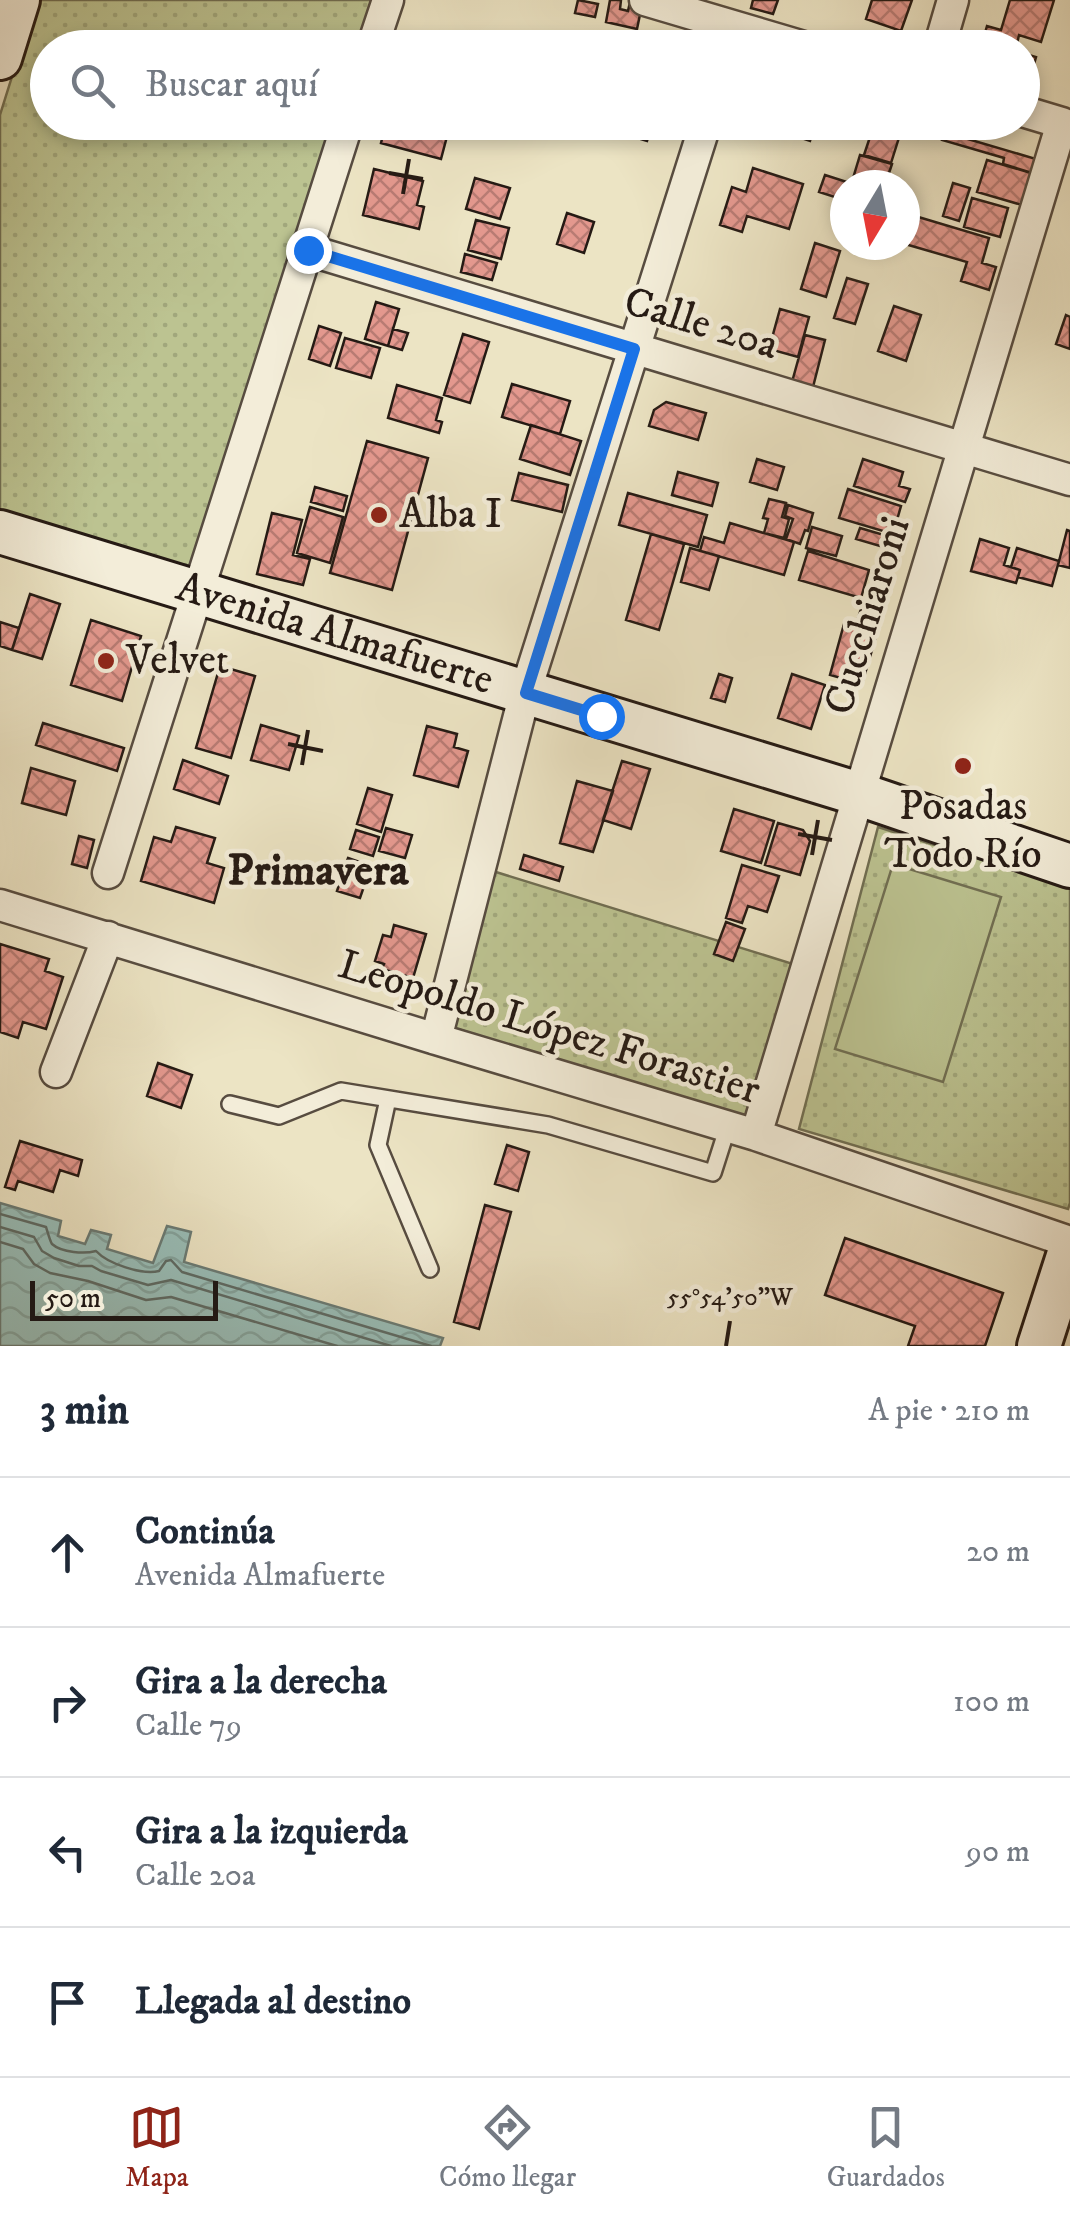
<!DOCTYPE html>
<html lang="es">
<head>
<meta charset="utf-8">
<style>
  body { margin:0; font-family:"IM FELL DW Pica",serif; background:#f2f2f3; color:#1f2937 }
  .compass { position:absolute; left:830px; top:170px; width:90px; height:90px; border-radius:50%; background:#fff; box-shadow:0 5px 15px #0003; rotate:190deg }
  .scale { position:absolute; left:30px; bottom:25px; width:188px; box-sizing:border-box; padding-left:10px; border:5px solid #251a14; border-top:0; font-size:28px; line-height:35px; white-space:nowrap; color:#251a14; -webkit-text-stroke:8px #f3edd9; paint-order:stroke }
  .stop { position:absolute; width:30px; height:30px; margin:-22px; border:8px solid #1a73e8; border-radius:50%; background:#fff }
  .stop.end { background:#1a73e8; border-color:#fff; box-shadow:0 2px 10px #0008 }
  .list { margin:0; padding:0; list-style:none }
  h2 { display:flex; justify-content:space-between; align-items:center; height:130px; margin:0; padding:0 40px; font-size:42px }
  h2 small { font-size:32px; font-weight:400; color:#747a83 }
  .list li { display:grid; grid-template-columns:65px 1fr auto; gap:30px; align-items:center; box-sizing:border-box; height:150px; padding:0 40px; border-top:2px solid #e0e1e3 }
  .list b { display:block; font-size:38px; white-space:nowrap }
  .list p { margin:0; font-size:32px; white-space:nowrap; color:#747a83 }
  .list em { font-size:32px; font-style:normal; color:#747a83 }
  .icon { flex:none; width:55px; height:55px; fill:none; stroke:currentColor; stroke-width:2; stroke-linecap:round; stroke-linejoin:round }
  .map { position:relative; flex:none; width:1070px; height:1346px; overflow:hidden }
  .search { position:absolute; background:#fff; box-shadow:0 5px 15px #0003; left:30px; right:30px; top:30px; height:110px; display:flex; align-items:center; gap:25px; box-sizing:border-box; padding:0 35px; border-radius:55px; color:#747a83; font-size:38px }
  .sheet { height:730px; background:#fff }
  nav { display:flex; justify-content:space-around; align-items:center; box-sizing:border-box; height:140px; border-top:2px solid #e0e1e3; background:#fff; font-size:28px; color:#747a83 }
  nav a { display:grid; justify-items:center; gap:5px }
  nav .on { color:#8f2418 }
  .map>svg:first-child { display:block }
</style>
</head>
<body>
<div class="map">
<svg width="1070" height="1346" viewBox="0 0 1070 1346">
  <defs>
    <pattern id="green-dots" width="8" height="8" patternUnits="userSpaceOnUse" patternTransform="scale(2.5)"><rect width="8" height="8" fill="#bcc391"/><path d="M2 2h.1M6 6h.1" fill="none" stroke="#a1a77c" stroke-width="1.8" stroke-linecap="round"/></pattern>
    <pattern id="water-waves" width="16" height="10" patternUnits="userSpaceOnUse" patternTransform="scale(2.5)"><rect width="16" height="10" fill="#99beb8"/><path d="M0 5q4-4 8 0t8 0" fill="none" stroke="#84a39d"/></pattern>
    <pattern id="building-cross-hatch" width="8" height="8" patternUnits="userSpaceOnUse" patternTransform="scale(2.5)"><rect width="8" height="8" fill="#e3988e"/><path d="M0 0l8 8M0 8l8-8" fill="none" stroke="#b87b73"/></pattern>
  </defs>
  <rect width="100%" height="100%" fill="#ece4c4"/>
  <filter id="stains"><feTurbulence type="fractalNoise" baseFrequency=".002" numOctaves="4"/><feColorMatrix values="0 0 0 0 .2 0 0 0 0 .09 0 0 0 0 .02 0 0 0 .5 -.17"/></filter>
  <radialGradient id="worn" r=".72"><stop offset=".6" stop-color="#630" stop-opacity="0"/><stop offset="1" stop-color="#630" stop-opacity=".3"/></radialGradient>
  <path fill="url(#green-dots)" stroke="#706e52" stroke-width="2.5" d="M36 0H377L362 47 48 48V122L339 123 194 584 0 524V115Z
    M878 827 1070 888V1203L1068 1209 799 1129Z
    M483 868 793 964 745 1118 435 1022Z"/>
  <path fill="#bcc391" stroke="#706e52" stroke-width="2.5" d="M893 864 1001 897 943 1082 835 1049Z"/>
  <path fill="url(#water-waves)" stroke="#6b7c76" stroke-width="2.5" d="M0 1203 61 1221 58 1236 85 1244 91 1230 111 1235 107 1249 153 1263 167 1226 191 1232 184 1262 443 1338 440 1346H0Z"/>
  <g fill="none" stroke-linecap="round" stroke-linejoin="round">
    <path stroke="#5f6c66" stroke-width="2.5" d="M0 1214 46 1227C47 1230 50 1241 52 1244 62 1253 85 1254 96 1251 108 1264 142 1275 159 1271L166 1261 171 1260 182 1272 431 1346
      M0 1227 34 1237 42 1251 54 1258 79 1266H92L101 1271 148 1285 171 1280 391 1346
      M0 1242 23 1249 34 1264 50 1273 88 1281 146 1300 171 1297 337 1346"/>
  </g>
  <path fill="url(#building-cross-hatch)" stroke="#251a14" stroke-width="2.5" d="M578 0 598 4 595 17 575 13Z
    M610 0H621L620 9 628 11 630 2 642 5 637 29 606 22Z
    M753 0H778L773 14 751 8Z
    M872 0H912L901 31 866 19Z
    M1010 0H1054L1041 42 1019 35 1016 48H1007L983 40 987 26 1001 30Z
    M1022 53 1036 57 1025 96H1022Z
    M386 122H462L460 128 450 125 441 159 381 143Z
    M617 122H653L647 141 614 131Z
    M769 122H816L810 141 768 127Z
    M875 122H885L902 128 891 163 864 155Z
    M944 132 1036 159 1032 173 1003 164 1004 158 942 140Z
    M860 155 892 164 885 185H851Z
    M987 160 1031 173 1022 205 977 192Z
    M753 168 803 184 789 229 747 216 742 232 720 225 732 187 746 192Z
    M374 169 423 181 417 205 424 207 419 229 363 215Z
    M825 175 847 182 841 199 819 192Z
    M475 178 510 188 500 219 466 209Z
    M953 183 970 188 959 221 943 216Z
    M972 198 1008 208 1000 237 964 227Z
    M567 213 594 222 584 253 557 244Z
    M905 213 989 238 982 263 996 267 989 290 961 281 967 262 905 244Z
    M476 220 509 228 501 259 468 250Z
    M815 243 840 251 826 297 801 289Z
    M465 254 497 263 492 280 461 272Z
    M847 278 868 284 855 324 834 318Z
    M376 302 399 309 388 346 365 339Z
    M894 306 921 315 906 361 878 351Z
    M780 309 809 317 798 357 769 349Z
    M1066 315 1070 317V349L1056 344Z
    M319 326 341 333 330 366 309 359Z
    M393 329 408 333 402 350 388 346Z
    M463 334 489 342 470 403 444 395Z
    M805 335 825 340 813 387 792 382Z
    M345 338 380 348 371 378 336 368Z
    M512 384 570 401 560 434 502 417Z
    M397 385 442 398 436 420 442 422 439 433 388 418Z
    M666 402 706 413 698 440 649 426 654 410Z
    M531 425 581 441 570 475 520 459Z
    M367 441 428 458 392 590 330 573Z
    M757 459 784 467 777 490 750 482Z
    M863 459 903 472 899 486 910 489 905 502 854 486Z
    M678 472 718 483 712 506 672 495Z
    M519 473 568 485 562 512 512 500Z
    M315 487 347 496 343 511 311 502Z
    M848 489 901 506 893 534 839 518Z
    M628 493 707 515 698 547 619 525Z
    M769 499 786 503 782 517 789 519 784 538 764 533 768 519 763 518Z
    M788 505 813 513 808 531 805 530 800 544 786 539 793 519 785 516Z
    M310 507 343 517 330 563 297 553Z
    M272 513 302 520 293 555 310 559 303 585 257 574Z
    M730 523 794 542 784 575 700 551 704 537 724 543Z
    M812 527 842 536 836 556 806 548Z
    M860 528 884 535 880 546 856 539Z
    M1067 530 1070 531V568L1058 565Z
    M651 534 684 544 659 630 626 620Z
    M980 539 1009 548 1004 565 1020 570 1016 583 971 571Z
    M690 548 719 556 709 590 681 582Z
    M1017 548 1059 561 1052 586 1018 577 1020 570 1011 567Z
    M884 549 900 554 895 569 880 565Z
    M808 551 869 570 861 598 799 580Z
    M30 594 60 604 42 659 12 650Z
    M864 600 883 607 877 624 858 618Z
    M91 620 141 636 122 701 71 685Z
    M0 622 19 628 12 650 0 646Z
    M844 624 877 633 862 684 830 675Z
    M220 666 255 676 231 758 196 748Z
    M719 674 732 678 725 702 711 698Z
    M792 674 825 685 811 729 778 718Z
    M43 723 124 748 117 771 36 745Z
    M261 725 299 736 289 770 251 760Z
    M427 726 457 734 454 747 468 751 458 787 414 775Z
    M183 760 228 776 219 804 174 789Z
    M622 761 650 769 631 829 603 820Z
    M31 768 75 781 66 815 22 803Z
    M577 781 613 791 593 852 560 843Z
    M368 788 392 795 381 832 357 824Z
    M734 809 774 821 761 863 721 851Z
    M778 823 803 830 810 841 800 875 765 865Z
    M176 827 215 838 207 863 224 868 214 903 141 881 154 837 171 842Z
    M386 828 412 835 405 858 379 851Z
    M356 830 379 837 373 856 350 849Z
    M79 836 94 840 87 868 72 864Z
    M524 855 563 867 559 881 520 869Z
    M348 858 371 866 360 898 337 891Z
    M742 865 779 876 767 912 748 906 742 923 726 918Z
    M726 922 745 929 733 961 714 954Z
    M394 925 426 934 413 978 382 969 384 964 375 961 383 935 391 937Z
    M0 944 49 959 45 971 63 977 46 1029 23 1022 18 1038 0 1032Z
    M158 1063 192 1075 181 1108 147 1096Z
    M20 1141 82 1160 78 1176 60 1170 53 1192 18 1181 15 1190 5 1187Z
    M507 1145 529 1152 518 1191 495 1184Z
    M485 1205 511 1212 479 1329 454 1322Z
    M845 1238 1003 1293 985 1346H908L915 1326 825 1295Z"/>
  <g fill="none" stroke-linecap="round" stroke-linejoin="round">
    <g stroke="#574c40" stroke-width="20">
      <path id="lane" d="M388 1099 378 1145 430 1269
        M230 1104 279 1116 341 1091 548 1125 713 1173 728 1126"/>
    </g>
    <g stroke="#574c40" stroke-width="35">
      <path id="street" d="M645 0 807 48
        M372 48 388 0
        M939 48 953 0
        M308 250 1070 480
        M108 873 348 122
        M0 905 436 1039 756 1135 1070 1242
        M436 1039 525 693 706 122
        M56 1072 108 937
        M756 1135 1062 123 1022 111"/>
    </g>
    <g stroke="#251a14" stroke-width="48">
      <g id="secondary">
        <path d="M0 58 18 0"/>
        <path id="s1" d="M0 532 859 794 1070 866"/>
        <path d="M1039 1346 1070 1250"/>
      </g>
    </g>
    <use href="#lane" stroke="#f3edd9" stroke-width="15"/>
    <use href="#street" stroke="#f3edd9" stroke-width="30"/>
    <use href="#secondary" stroke="#f3edd9" stroke-width="42"/>
  </g>
  <g fill="none" stroke-linecap="round" stroke-linejoin="round">
    <path stroke="#1a73e8" stroke-width="12" d="M308 250 634 349 526 693 601 716"/>
  </g>
  <path fill="none" stroke="#251a14" stroke-width="4" d="M389 173 423 179M403 194 409 159M288 744 323 751M302 765 308 730M798 834 832 840M812 855 818 820M726 1346 730 1321"/>
  <g fill="#8f2418" stroke="#f3edd9" stroke-width="4">
    <circle cx="379" cy="515" r="10"/>
    <circle cx="106" cy="661" r="10"/>
    <circle cx="963" cy="766" r="10"/>
  </g>
  <g text-anchor="middle" dominant-baseline="central" stroke-width="9" stroke-linejoin="round" paint-order="stroke">
    <g font-size="42" fill="#251a14" stroke="#f3edd9">
      <text transform="translate(701 324) rotate(17)">Calle 20a</text>
      <text transform="translate(868 616) rotate(-73)">Cucchiaroni</text>
      <text stroke="none"><textPath href="#s1" startOffset="350">Avenida Almafuerte</textPath></text>
      <text transform="translate(549 1028) rotate(17)">Leopoldo López Forastier</text>
    </g>
    <g font-size="42" fill="#251a14" stroke="#f3edd9" text-anchor="start">
      <text x="399" y="515">Alba I</text>
      <text x="126" y="661">Velvet</text>
      <text x="963" y="807" text-anchor="middle">Posadas<tspan x="963" dy="48">Todo Río</tspan></text>
    </g>
    <g font-size="45" font-weight="bold" fill="#251a14" stroke="#f3edd9">
      <text x="318" y="871">Primavera</text>
    </g>
  </g>
  <g font-size="25" text-anchor="middle" fill="#251a14" stroke="#f3edd9" stroke-width="9" stroke-linejoin="round" paint-order="stroke">
    <text x="730" y="1305">55°54'50"W</text>
  </g>
  <rect width="100%" height="100%" filter="url(#stains)"/>
  <rect width="100%" height="100%" fill="url(#worn)"/>
</svg>
<svg class="compass" viewBox="-18 -18 36 36"><path d="M0-13l5 13h-10z" fill="#e53935"/><path d="M0 13l5-13h-10z" fill="#747a83"/></svg>
<div class="scale">50 m</div>
<div class="stop" style="left:601px;top:716px"></div>
<div class="stop end" style="left:308px;top:250px"></div>
<div class="search"><svg class="icon" aria-label="search" viewBox="0 0 24 24"><circle cx="10" cy="10" r="6"/><path d="M15 15l6 6"/></svg>Buscar aquí</div>
</div>
<section class="sheet">
<h2>3 min<small>A pie · 210 m</small></h2>
<ul class="list">
<li><svg class="icon" aria-label="ahead" viewBox="0 0 24 24"><path d="M12 20V5M6 11l6-6 6 6"/></svg><div><b>Continúa</b><p>Avenida Almafuerte</p></div><em>20 m</em></li>
<li><svg class="icon" aria-label="right" viewBox="0 0 24 24"><path d="M7 20v-9h11M14 6l5 5-5 5"/></svg><div><b>Gira a la derecha</b><p>Calle 79</p></div><em>100 m</em></li>
<li><svg class="icon" aria-label="left" viewBox="0 0 24 24"><path d="M17 20v-9H6M10 6l-5 5 5 5"/></svg><div><b>Gira a la izquierda</b><p>Calle 20a</p></div><em>90 m</em></li>
<li><svg class="icon" aria-label="arrive" viewBox="0 0 24 24"><path d="M6 21V4h12l-3 4 3 4H6"/></svg><div><b>Llegada al destino</b></div></li>
</ul>
</section>
<nav>
<a class="on"><svg class="icon" aria-label="map" viewBox="0 0 24 24"><path d="M3 6l6-2 6 2 6-2v14l-6 2-6-2-6 2zM9 4v14M15 6v14"/></svg>Mapa</a>
<a><svg class="icon" aria-label="directions" viewBox="0 0 24 24"><path d="M12 3l9 9-9 9-9-9zM9 14v-3h6M13 9l2 2-2 2"/></svg>Cómo llegar</a>
<a><svg class="icon" aria-label="saved" viewBox="0 0 24 24"><path d="M7 4h10v16l-5-4-5 4z"/></svg>Guardados</a>
</nav>
</body>
</html>
